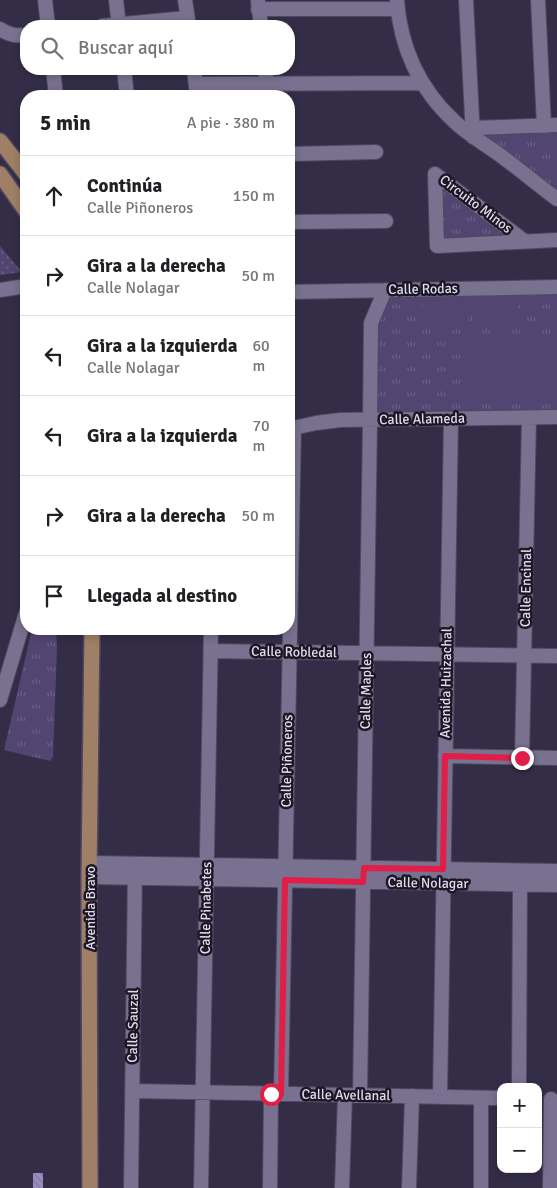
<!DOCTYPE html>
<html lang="es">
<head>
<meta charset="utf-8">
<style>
  body { margin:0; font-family:Signika,sans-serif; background:#f2f2f2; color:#202124 }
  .controls { position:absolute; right:15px; bottom:15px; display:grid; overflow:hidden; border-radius:10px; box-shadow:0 2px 8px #0003 }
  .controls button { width:45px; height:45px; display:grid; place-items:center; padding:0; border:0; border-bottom:1px solid #e0e0e0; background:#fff; color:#202124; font:25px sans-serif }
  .stop { position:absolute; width:15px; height:15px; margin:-11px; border:4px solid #e11d48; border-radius:50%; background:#fff }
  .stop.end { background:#e11d48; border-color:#fff; box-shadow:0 1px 5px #0008 }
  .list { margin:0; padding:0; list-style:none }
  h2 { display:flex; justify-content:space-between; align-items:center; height:65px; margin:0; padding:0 20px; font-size:21px }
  h2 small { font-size:16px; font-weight:400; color:#757577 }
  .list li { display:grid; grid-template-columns:32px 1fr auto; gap:15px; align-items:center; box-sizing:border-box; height:80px; padding:0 20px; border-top:1px solid #e0e0e0 }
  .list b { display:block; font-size:19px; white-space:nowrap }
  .list p { margin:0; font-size:16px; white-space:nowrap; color:#757577 }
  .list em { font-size:16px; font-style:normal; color:#757577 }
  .icon { flex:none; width:28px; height:28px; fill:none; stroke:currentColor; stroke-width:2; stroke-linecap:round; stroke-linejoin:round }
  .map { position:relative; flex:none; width:557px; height:1188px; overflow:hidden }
  .search { position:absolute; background:#fff; box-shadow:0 2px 8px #0003; left:20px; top:20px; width:275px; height:55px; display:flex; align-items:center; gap:12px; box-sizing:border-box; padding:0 18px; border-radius:20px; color:#757577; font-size:19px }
  .panel { position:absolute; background:#fff; box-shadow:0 2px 8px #0003; left:20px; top:90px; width:275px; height:545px; border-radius:20px }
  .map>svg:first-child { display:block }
</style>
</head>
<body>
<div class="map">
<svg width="557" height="1188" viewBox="0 0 557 1188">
  <defs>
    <pattern id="grass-dots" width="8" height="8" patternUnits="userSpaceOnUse" patternTransform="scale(1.25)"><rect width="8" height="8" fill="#524571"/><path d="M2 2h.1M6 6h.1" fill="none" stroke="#6a5f86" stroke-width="1.8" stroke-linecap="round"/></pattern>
    <pattern id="park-tufts" width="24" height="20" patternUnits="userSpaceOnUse" patternTransform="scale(1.25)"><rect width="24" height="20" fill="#524571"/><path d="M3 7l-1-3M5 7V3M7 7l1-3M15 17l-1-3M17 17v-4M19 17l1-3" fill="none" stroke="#6a5f86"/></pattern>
    <pattern id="building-back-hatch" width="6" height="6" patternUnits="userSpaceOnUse" patternTransform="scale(1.25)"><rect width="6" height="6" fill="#9a8cc0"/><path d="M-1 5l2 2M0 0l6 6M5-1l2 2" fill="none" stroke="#80769c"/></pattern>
  </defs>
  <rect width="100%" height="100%" fill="#342d47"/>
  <path fill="url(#grass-dots)" d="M0 246 22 272 0 275Z"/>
  <path fill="url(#park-tufts)" d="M557 127V192L478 134Z
    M436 176 521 239 439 245Z
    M557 289V417L372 419V323L386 292Z
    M32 629H56L57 648 53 757 50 761 4 750Z"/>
  <path fill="#524571" d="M468 300V327L423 328V301Z
    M473 300H517L518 326 473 327Z
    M557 341V401L464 402 463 342Z"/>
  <path fill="url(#building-back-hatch)" d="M33 1173H43V1188H33Z"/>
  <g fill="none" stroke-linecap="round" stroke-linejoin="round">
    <g stroke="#4f485f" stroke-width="16">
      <path id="minor" d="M45 0 48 26
        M116 0 119 26
        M185 0 189 26
        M397 0C400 46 419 89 454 121 467 134 485 144 500 155 519 169 538 185 557 199
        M466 0 473 137
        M538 0 544 126
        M258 1 261 26
        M258 9H398
        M102 26 187 18
        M0 29C9 35 16 36 26 35
        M53 69 56 96
        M124 69 127 96
        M194 69 197 96
        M265 69 267 85
        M196 84 422 83
        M473 128 557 125
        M289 154 376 152
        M435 174 437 246 557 240
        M435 174 523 240
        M289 222 386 221
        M0 290 26 286
        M289 292 557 287
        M289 429 316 423 340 420 557 417
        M211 651 557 656
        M0 700 26 613
        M445 756 557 758
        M522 757 529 418
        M90 863 557 871
        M89 877 557 885
        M519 1087 520 884
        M132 1091 501 1098
        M281 1094 294 428
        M360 1095 370 420 371 323 385 290
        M440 1097 451 419
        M131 1188 135 870
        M201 1188 211 629
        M270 1188 271 1094
        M342 1188 345 1095
        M409 1188 412 1096
        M481 1188V1098
        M550 1188 551 1099"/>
    </g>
    <g stroke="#4f485f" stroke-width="18">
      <path id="major" d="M0 141 26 174
        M0 174 26 211
        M90 1188 89 877 92 629"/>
    </g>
    <use href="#minor" stroke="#797190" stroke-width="14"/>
    <use href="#major" stroke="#9f7f66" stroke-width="15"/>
  </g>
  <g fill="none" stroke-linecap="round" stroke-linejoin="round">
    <path stroke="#e11d48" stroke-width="6" d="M271 1094H281L285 880 363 882 364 868 443 869 445 756 522 758"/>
  </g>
  <g text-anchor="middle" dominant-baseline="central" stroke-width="5" stroke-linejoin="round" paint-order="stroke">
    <g font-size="14" fill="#dfdbed" stroke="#1b1724">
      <text transform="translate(476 204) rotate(37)">Circuito Minos</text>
      <text transform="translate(423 289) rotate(-1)">Calle Rodas</text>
      <text transform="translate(422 419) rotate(-1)">Calle Alameda</text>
      <text transform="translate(526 588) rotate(-89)">Calle Encinal</text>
      <text transform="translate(294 652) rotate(1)">Calle Robledal</text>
      <text transform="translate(446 683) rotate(-89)">Avenida Huizachal</text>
      <text transform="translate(366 691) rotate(-89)">Calle Maples</text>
      <text transform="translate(287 761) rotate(-89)">Calle Piñoneros</text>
      <text transform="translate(428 883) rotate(1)">Calle Nolagar</text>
      <text transform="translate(90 908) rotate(-90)">Avenida Bravo</text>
      <text transform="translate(206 908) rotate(-89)">Calle Pinabetes</text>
      <text transform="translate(133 1026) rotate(-89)">Calle Sauzal</text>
      <text transform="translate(346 1095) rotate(1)">Calle Avellanal</text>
    </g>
  </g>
</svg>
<div class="controls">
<button>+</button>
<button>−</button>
</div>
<div class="stop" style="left:271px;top:1094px"></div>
<div class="stop end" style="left:522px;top:758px"></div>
<div class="search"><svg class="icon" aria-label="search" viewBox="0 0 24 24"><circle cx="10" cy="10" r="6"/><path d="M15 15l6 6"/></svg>Buscar aquí</div>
<section class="panel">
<h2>5 min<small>A pie · 380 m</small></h2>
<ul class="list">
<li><svg class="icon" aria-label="ahead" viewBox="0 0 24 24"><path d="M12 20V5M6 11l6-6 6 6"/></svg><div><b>Continúa</b><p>Calle Piñoneros</p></div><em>150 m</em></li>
<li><svg class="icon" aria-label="right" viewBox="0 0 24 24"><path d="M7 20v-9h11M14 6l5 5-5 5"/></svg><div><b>Gira a la derecha</b><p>Calle Nolagar</p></div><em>50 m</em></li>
<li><svg class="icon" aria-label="left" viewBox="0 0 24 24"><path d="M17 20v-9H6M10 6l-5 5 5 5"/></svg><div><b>Gira a la izquierda</b><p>Calle Nolagar</p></div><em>60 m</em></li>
<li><svg class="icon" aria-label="left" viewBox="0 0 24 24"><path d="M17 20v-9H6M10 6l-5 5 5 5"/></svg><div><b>Gira a la izquierda</b></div><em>70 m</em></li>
<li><svg class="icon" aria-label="right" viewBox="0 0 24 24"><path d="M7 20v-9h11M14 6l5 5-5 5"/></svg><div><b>Gira a la derecha</b></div><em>50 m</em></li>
<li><svg class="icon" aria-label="arrive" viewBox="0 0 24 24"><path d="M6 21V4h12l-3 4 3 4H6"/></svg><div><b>Llegada al destino</b></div></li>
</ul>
</section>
</div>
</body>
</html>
